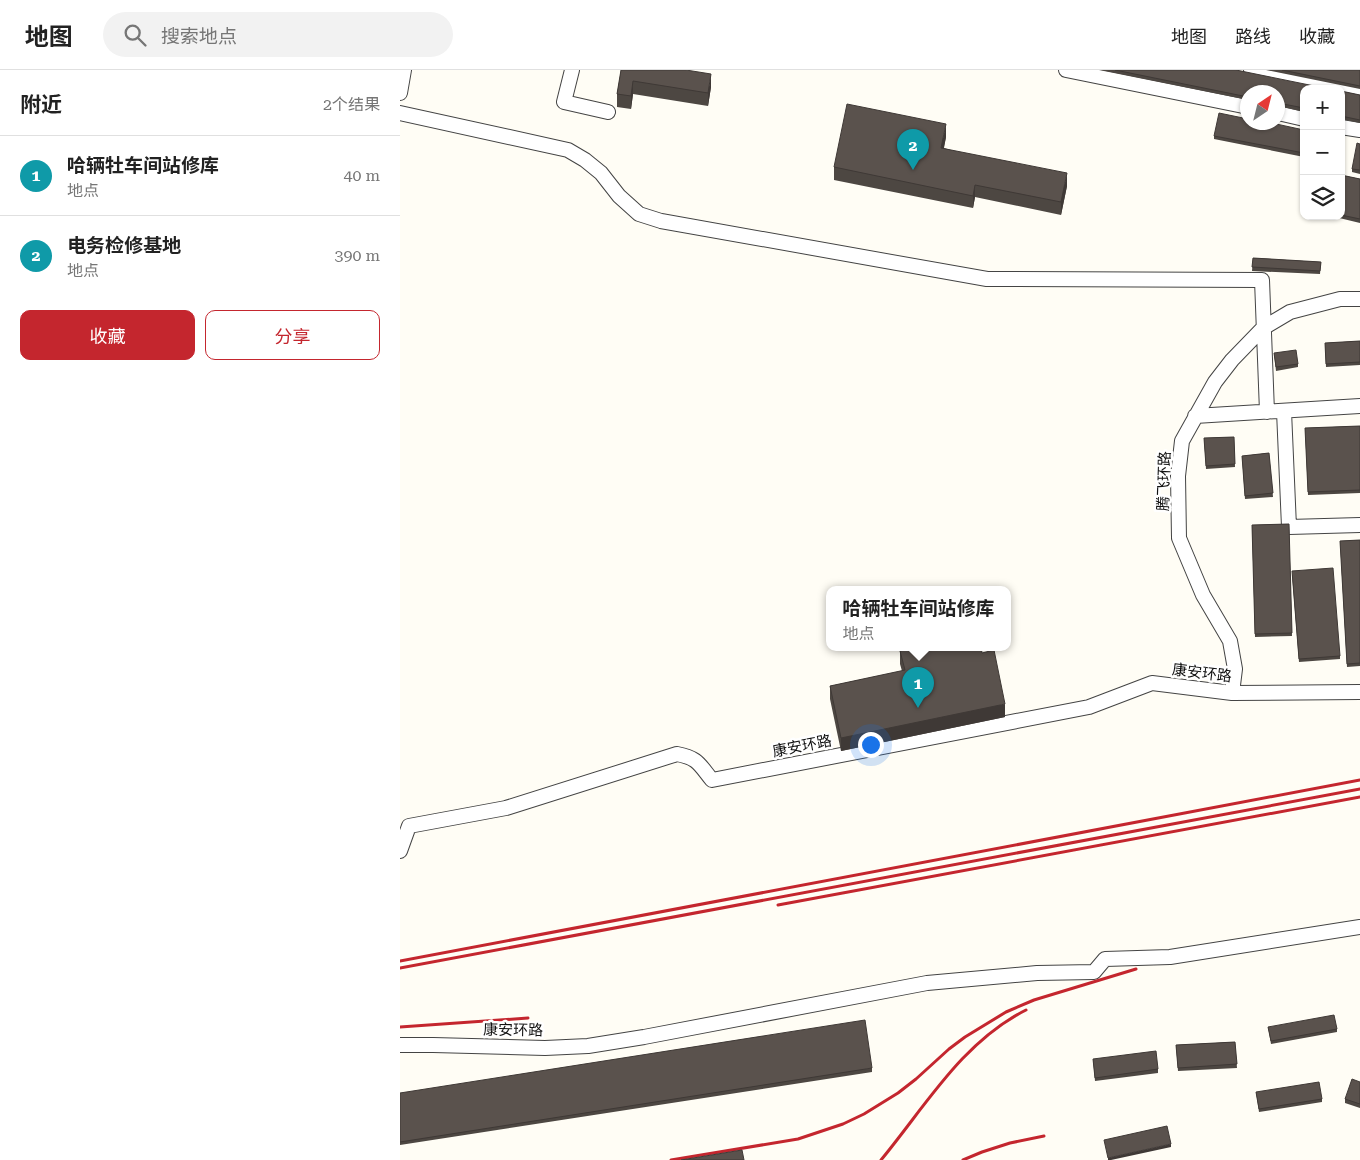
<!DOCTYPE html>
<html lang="zh">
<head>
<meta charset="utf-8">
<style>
  body { margin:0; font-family:"Roboto Serif","Noto Sans SC",serif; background:#f2f2f2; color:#222 }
  .controls { position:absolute; right:15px; top:15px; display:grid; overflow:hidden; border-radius:10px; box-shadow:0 1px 4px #0004 }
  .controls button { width:45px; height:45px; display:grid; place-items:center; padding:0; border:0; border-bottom:1px solid #e0e0e0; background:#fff; color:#222; font:25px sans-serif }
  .compass { position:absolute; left:840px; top:15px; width:45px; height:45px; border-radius:50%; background:#fff; box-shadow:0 1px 4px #0004; rotate:35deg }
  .you { position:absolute; left:470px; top:674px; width:18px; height:18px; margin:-12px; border:4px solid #fff; border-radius:50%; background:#1a73e8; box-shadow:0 0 0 8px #1a73e833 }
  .badge { display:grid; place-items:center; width:32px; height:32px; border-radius:50%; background:#c4262e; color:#fff; font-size:16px; font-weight:700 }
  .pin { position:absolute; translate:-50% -41px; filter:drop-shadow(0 1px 2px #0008) }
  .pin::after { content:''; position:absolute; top:26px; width:18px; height:15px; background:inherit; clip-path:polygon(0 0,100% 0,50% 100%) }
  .popup { position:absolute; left:426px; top:516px; width:185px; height:65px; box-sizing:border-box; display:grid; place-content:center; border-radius:10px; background:#fff; filter:drop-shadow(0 1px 4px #0005); font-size:16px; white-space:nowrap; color:#767676 }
  .popup b { font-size:19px; color:#222 }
  .popup::after { content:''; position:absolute; left:50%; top:100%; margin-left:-10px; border:10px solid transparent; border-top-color:#fff }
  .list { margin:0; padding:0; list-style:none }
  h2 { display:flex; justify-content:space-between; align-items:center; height:65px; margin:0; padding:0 20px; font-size:21px }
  h2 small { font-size:16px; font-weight:400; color:#767676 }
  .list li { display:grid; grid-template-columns:32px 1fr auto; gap:15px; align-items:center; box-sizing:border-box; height:80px; padding:0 20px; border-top:1px solid #e0e0e0 }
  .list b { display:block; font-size:19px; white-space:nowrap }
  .list p { margin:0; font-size:16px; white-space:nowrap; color:#767676 }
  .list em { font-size:16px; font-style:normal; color:#767676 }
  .actions { display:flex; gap:10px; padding:15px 20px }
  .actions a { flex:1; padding:11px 0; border:1px solid #c4262e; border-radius:10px; text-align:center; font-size:18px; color:#c4262e }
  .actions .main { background:#c4262e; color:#fff }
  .icon { flex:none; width:28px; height:28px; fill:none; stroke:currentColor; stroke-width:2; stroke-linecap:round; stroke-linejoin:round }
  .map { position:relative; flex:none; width:960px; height:1090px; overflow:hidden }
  header { display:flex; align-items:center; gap:30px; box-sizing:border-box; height:70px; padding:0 25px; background:#fff; border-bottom:1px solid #e0e0e0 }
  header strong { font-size:24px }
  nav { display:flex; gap:28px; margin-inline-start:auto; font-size:18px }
  .search { width:350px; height:45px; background:#f2f2f2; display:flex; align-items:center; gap:12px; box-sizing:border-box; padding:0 18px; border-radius:28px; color:#767676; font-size:19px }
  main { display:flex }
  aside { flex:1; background:#fff }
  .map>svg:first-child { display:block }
</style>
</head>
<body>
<header>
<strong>地图</strong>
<div class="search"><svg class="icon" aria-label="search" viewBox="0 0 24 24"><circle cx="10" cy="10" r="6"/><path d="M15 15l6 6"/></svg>搜索地点</div>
<nav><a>地图</a><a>路线</a><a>收藏</a></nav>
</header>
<main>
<aside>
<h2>附近<small>2个结果</small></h2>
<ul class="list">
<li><span class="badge" style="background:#0f9aa8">1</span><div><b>哈辆牡车间站修库</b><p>地点</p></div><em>40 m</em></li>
<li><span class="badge" style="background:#0f9aa8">2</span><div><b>电务检修基地</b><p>地点</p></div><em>390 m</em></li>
</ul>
<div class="actions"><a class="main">收藏</a><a>分享</a></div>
</aside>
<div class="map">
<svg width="960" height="1090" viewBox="0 0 960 1090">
  <rect width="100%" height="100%" fill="#fffdf5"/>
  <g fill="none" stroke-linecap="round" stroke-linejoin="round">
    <g stroke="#444" stroke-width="16">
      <path id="minor" d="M172 0 164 32 208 42
        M666 0 848 37
        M851 0 960 22
        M0 23 4 0
        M0 43 168 80 185 90 201 103 219 126 239 144 261 151 587 209 862 210 867 342
        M878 43 904 49
        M941 57 960 60
        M884 341 889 457 960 455
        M795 346 960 336
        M832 623 835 599 830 571 803 525 779 468 778 406 782 371 815 312 832 290 863 258 890 242 940 229H960
        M0 781 9 756 106 738 277 684C298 688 299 694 312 710L689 637 752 613 832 623 960 622
        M0 975H33L145 978 188 976 244 967 527 913 637 903 694 902 705 889 770 887 960 857"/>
    </g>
    <use href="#minor" stroke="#fff" stroke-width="14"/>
    <path stroke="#c4262e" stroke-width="3" d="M378 835 960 727
      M0 891 960 710
      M0 898 960 719
      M0 957 128 948
      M271 1090 398 1069 443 1054 464 1044 498 1023 516 1009 549 979 565 967 606 942 634 930 736 899
      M481 1090C525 1037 562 972 626 940
      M563 1090 582 1082 610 1073 644 1066"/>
  </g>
  <path fill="#4d4742" d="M221 0 311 17 308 36 233 24 231 39 217 37V24Z
    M699 0H836L904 19V42L878 36V22H848V30Z
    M866 0H960V19Z
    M941 21 960 25V53L941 49Z
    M904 60V87L814 69V66Z
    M546 67 544 78 667 116 661 145 575 127 573 138 434 110V97Z
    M960 74V104L952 102V99Z
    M941 105 960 109V153L931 146H941Z
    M853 188 921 192 920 204 852 201Z
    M960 271V295L926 297 925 273Z
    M874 283 898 294V297L876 301Z
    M960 356V423L908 425 905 358Z
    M834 367 835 397 806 399 804 368Z
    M869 383 873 427 845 429 842 386Z
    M889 454 892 566 855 567 852 455Z
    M960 470V596L947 597 940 471Z
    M892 504 940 586V589L899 592Z
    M500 581 582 583 605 647 441 681 430 629V616L502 601 500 594Z
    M868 957 937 959V962L871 974Z
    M835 972 837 998 778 1001 776 975Z
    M693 989 758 999V1003L695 1011Z
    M472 998V1002L0 1075V1023Z
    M960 1012V1038L945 1033V1029Z
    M856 1022 922 1029V1032L859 1042Z"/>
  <path fill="#3f3936" d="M311 4V17L308 36V23Z
    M233 11V24L231 39V26Z
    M546 54V67L541 90V78Z
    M667 103V116L661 145V132Z
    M575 115V127L573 138V126Z
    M605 634V647L441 681V668Z
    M771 1074V1077L711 1090H708V1088Z"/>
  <path fill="#5a524d" stroke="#3f3936" d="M221 0H286L311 4 308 23 233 11 231 26 217 24Z
    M715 0H836L929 19H904V38L878 33V22H848V27Z
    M882 0H960V16Z
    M941 21 960 25V50L941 46Z
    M447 34 546 54 541 78 667 103 661 132 575 115 573 126 434 97Z
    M819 43 848 49V52H867L904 60V83L814 66Z
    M957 73 960 74V100L952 99Z
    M941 105 960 109V149L941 145Z
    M853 188 921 192 920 201 852 197Z
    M960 271V292L926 294 925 273Z
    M896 280 898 294 876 297 874 283Z
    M960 356V420L908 422 905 358Z
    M834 367 835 394 806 396 804 368Z
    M869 383 873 423 845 426 842 386Z
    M889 454 892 563 855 564 852 455Z
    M960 470V593L947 594 940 471Z
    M933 498 940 586 899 589 892 501Z
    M520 577H581L582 583 594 580 605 634 441 668 430 616 505 600 500 581Z
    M934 945 937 959 871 971 868 957Z
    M465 950 472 998 0 1072V1023Z
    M835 972 837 994 778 998 776 975Z
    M756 981 758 999 695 1008 693 989Z
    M952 1009 960 1012V1034L945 1029Z
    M919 1012 922 1029 859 1039 856 1022Z
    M767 1056 771 1074 708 1088 704 1070Z
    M342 1080 344 1090H281Z"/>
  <g text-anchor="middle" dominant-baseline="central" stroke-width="5" stroke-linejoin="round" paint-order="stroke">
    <g font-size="15" fill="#111" stroke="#fff">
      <text transform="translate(764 411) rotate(-88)">腾飞环路</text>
      <text transform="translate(802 603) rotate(7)">康安环路</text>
      <text transform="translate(402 676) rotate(-11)">康安环路</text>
      <text transform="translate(113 960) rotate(1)">康安环路</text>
    </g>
  </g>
</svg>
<div class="controls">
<button>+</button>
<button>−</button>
<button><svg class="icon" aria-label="layers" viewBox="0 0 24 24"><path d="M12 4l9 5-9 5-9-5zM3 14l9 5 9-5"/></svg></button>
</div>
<svg class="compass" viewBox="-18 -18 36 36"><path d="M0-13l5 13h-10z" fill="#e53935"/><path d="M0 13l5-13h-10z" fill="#767676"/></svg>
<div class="you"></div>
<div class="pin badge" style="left:518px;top:638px;background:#0f9aa8">1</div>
<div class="popup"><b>哈辆牡车间站修库</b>地点</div>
<div class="pin badge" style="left:513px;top:100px;background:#0f9aa8">2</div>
</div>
</main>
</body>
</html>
